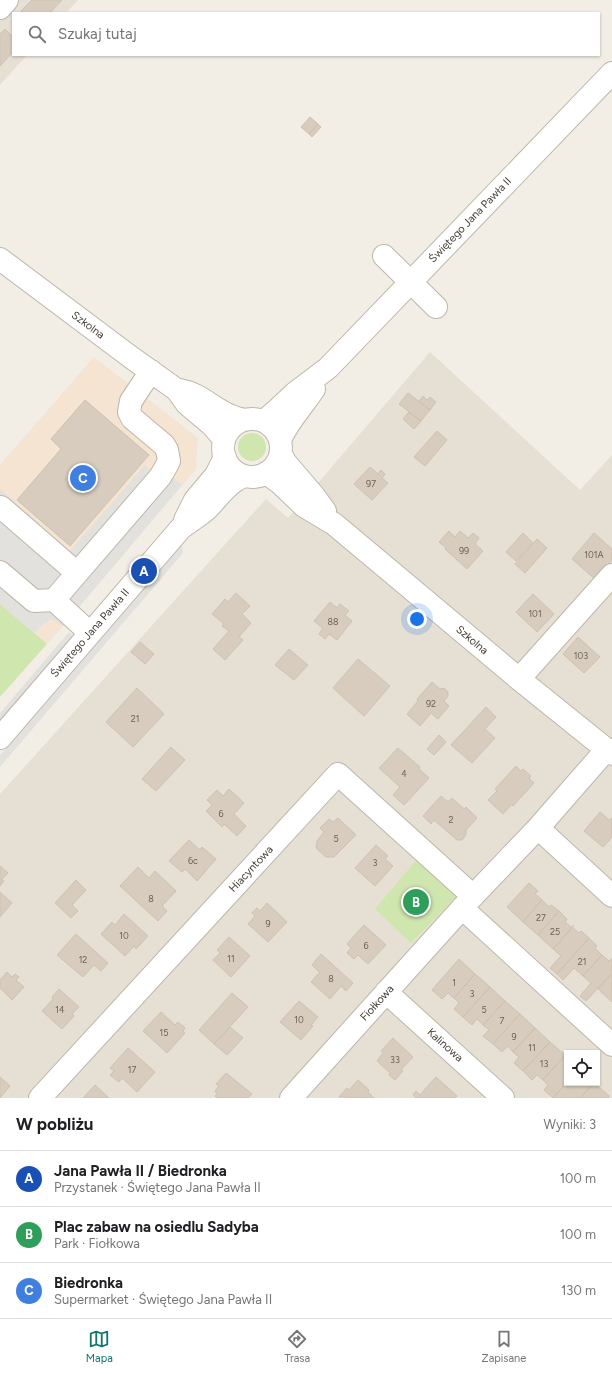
<!DOCTYPE html>
<html lang="pl">
<head>
<meta charset="utf-8">
<style>
  body { margin:0; font-family:Figtree,sans-serif; background:#f2f2f2; color:#202124 }
  .controls { position:absolute; right:12px; bottom:12px; display:grid; overflow:hidden; border-radius:0px; box-shadow:0 1px 3px #0004 }
  .controls button { width:36px; height:36px; display:grid; place-items:center; padding:0; border:0; border-bottom:1px solid #e0e0e0; background:#fff; color:#202124; font:20px sans-serif }
  .you { position:absolute; left:417px; top:619px; width:14px; height:14px; margin:-10px; border:3px solid #fff; border-radius:50%; background:#1a73e8; box-shadow:0 0 0 6px #1a73e833 }
  .badge { display:grid; place-items:center; width:26px; height:26px; border-radius:50%; background:#0f766e; color:#fff; font-size:13px; font-weight:700 }
  .pin { position:absolute; translate:-50% -50%; border:2px solid #fff; box-shadow:0 1px 4px #0006 }
  .list { margin:0; padding:0; list-style:none }
  h2 { display:flex; justify-content:space-between; align-items:center; height:52px; margin:0; padding:0 16px; font-size:17px }
  h2 small { font-size:13px; font-weight:400; color:#757577 }
  .list li { display:grid; grid-template-columns:26px 1fr auto; gap:12px; align-items:center; box-sizing:border-box; height:56px; padding:0 16px; border-top:1px solid #e0e0e0 }
  .list b { display:block; font-size:15px; white-space:nowrap }
  .list p { margin:0; font-size:13px; white-space:nowrap; color:#757577 }
  .list em { font-size:13px; font-style:normal; color:#757577 }
  .icon { flex:none; width:22px; height:22px; fill:none; stroke:currentColor; stroke-width:2; stroke-linecap:round; stroke-linejoin:round }
  .map { position:relative; flex:none; width:612px; height:1098px; overflow:hidden }
  .search { position:absolute; background:#fff; box-shadow:0 1px 3px #0004; left:12px; right:12px; top:12px; height:44px; display:flex; align-items:center; gap:10px; box-sizing:border-box; padding:0 14px; border-radius:0px; color:#757577; font-size:15px }
  .sheet { height:220px; background:#fff }
  nav { display:flex; justify-content:space-around; align-items:center; box-sizing:border-box; height:56px; border-top:1px solid #e0e0e0; background:#fff; font-size:11px; color:#757577 }
  nav a { display:grid; justify-items:center; gap:2px }
  nav .on { color:#0f766e }
  .map>svg:first-child { display:block }
</style>
</head>
<body>
<div class="map">
<svg width="612" height="1098" viewBox="0 0 612 1098">
  <rect width="100%" height="100%" fill="#f2eee6"/>
  <path fill="#e6e0d4" fill-rule="evenodd" d="M0 0H78L66 13H13V55H27L0 85Z
    M430 352 580 490 612 455V1098H0V794L266 499 288 518ZM567 1053H597V1083H567Z"/>
  <path fill="#f4e4d1" d="M94 357 198 438 196 469 63 626 47 644 0 604V465Z"/>
  <path fill="#d0e6af" d="M238 447a14 14 0 1 1 28 0a14 14 0 1 1-28 0Z
    M0 604 47 644 0 697Z
    M417 859 458 895 411 943 375 909Z"/>
  <path fill="#e3e1de" d="M145 465 153 472 159 466 182 485 63 626 55 620H50L45 623 34 633 0 604V489L70 551Z
    M182 542 183 553 0 767V755Z
    M69 632 75 637 0 725V713Z"/>
  <path fill="#d7ccbe" stroke="#cfc1af" d="M32 0H62L50 13H23L21 11Z
    M5 29 13 37V52L0 66V34Z
    M310 117 318 124 309 134 301 127Z
    M318 124 321 127 312 137 309 134Z
    M408 393 430 410 421 421 399 404Z
    M423 396 427 400 430 397 436 402 430 410 419 401Z
    M85 400 149 455 70 546 17 500 61 449 51 439Z
    M409 412 421 421 414 429 403 419Z
    M437 431 447 440 425 466 414 457Z
    M370 467 378 474 381 470 385 474 382 478 388 483 372 500 354 484Z
    M449 531 455 537 460 531 468 538 473 533 479 538 475 544 483 551 467 569 445 549 446 548 439 542Z
    M523 533 533 543 516 561 506 552Z
    M594 533 612 549V560L595 579 572 559Z
    M537 539 547 548 525 573 515 564Z
    M236 593 250 606 242 614 251 623 239 637 243 640 225 660 213 649 229 631 222 626 224 624 212 614 225 599 228 602Z
    M533 594 554 614 537 632 516 612Z
    M330 602 337 608 340 604 349 611 345 615 352 621 337 640 329 634 325 639 319 634 323 628 314 621Z
    M578 637 600 657 584 673 563 654Z
    M140 642 154 654 145 664 131 652Z
    M289 649 308 665 294 680 275 665Z
    M358 659 390 686 364 716 333 688Z
    M432 682 440 689 444 688 448 692V696L444 701 449 706 438 719 431 713 420 726 407 714 418 701 417 699Z
    M137 688 164 714 133 747 106 722Z
    M486 707 496 717 485 729 495 738 472 763 451 745Z
    M439 735 446 742 434 755 427 749Z
    M171 747 185 760 156 791 142 779Z
    M398 748 420 767 419 769 429 778 404 805 393 795 400 787 379 768Z
    M516 766 521 771 523 769 531 776 529 778 534 783 513 806 512 804 503 814 488 800 497 791 495 789Z
    M229 789 244 803 234 814 246 826 237 836 224 824 222 827 206 811 212 805 207 800 217 790 223 796Z
    M441 796 448 802 452 798 464 809 466 807 477 818 466 830V835L462 840H457L434 820 431 824 423 816Z
    M600 812 609 820 612 818V837L603 847 584 831Z
    M338 818 356 835 334 857H326L316 848 317 841 324 832 320 828 329 819 333 822Z
    M189 840 200 850 202 847 216 859 197 881 185 869 182 872 169 861Z
    M376 845 388 856 385 859 393 866 375 886 355 868Z
    M0 866 8 873 2 879 4 881 0 886Z
    M138 867 149 878 155 871 176 891 162 906 167 911 158 921 120 886Z
    M76 880 86 890 72 905 78 911 71 918 55 903Z
    M529 883 538 891 535 894 542 900 523 922 507 907Z
    M0 892 12 903 0 917Z
    M542 900 549 907 551 905 559 911 538 935 523 922Z
    M267 903 287 922 268 942 248 924 255 916 252 913 257 908 260 911Z
    M559 911 567 919 565 922 572 928 553 949 538 935Z
    M124 914 148 936 136 949 134 946 125 956 101 934 112 922 115 925Z
    M364 925 386 945 368 964 358 955 354 959 347 953 351 948 347 944Z
    M574 925 572 927 579 933 581 931 589 938 557 974 550 968 561 956 553 949Z
    M76 934 108 963 101 971 94 965 83 977 57 955Z
    M229 937 250 956 231 977 213 960 220 953 217 950Z
    M589 938 597 946 595 948 602 955 583 976 574 968 563 980 557 974Z
    M321 954 353 983 346 991 341 986 330 999 311 982 318 974H319L320 973 312 965Z
    M602 955 609 961 611 959H612V973L586 1001 580 996 591 983 583 976Z
    M459 959 475 974 454 998 448 993 442 999 432 990Z
    M7 972 12 977 15 974 19 977 16 980 24 987 12 1000 0 988V980Z
    M612 973V1002L598 989Z
    M475 974 490 987 463 1017 454 1009 459 1003 454 998Z
    M490 987 505 1001 483 1025 477 1019 472 1025 463 1017Z
    M59 989 79 1007 72 1014 74 1016 62 1029 42 1011 53 999 52 997Z
    M232 993 248 1007 214 1044 199 1030Z
    M299 1001 318 1017 311 1025 313 1026 301 1040 280 1022Z
    M505 1001 520 1014 493 1044 483 1036 489 1030 483 1025Z
    M161 1012 175 1025 178 1022 185 1028 183 1031 185 1033 167 1053 143 1031Z
    M520 1014 535 1028 513 1052 508 1046 502 1052 493 1044Z
    M230 1027 243 1038 227 1055 214 1044Z
    M535 1028 550 1042 523 1071 514 1063 519 1057 513 1052Z
    M393 1038 413 1057 401 1070 403 1071 395 1080 389 1075 390 1073 377 1061 383 1053 381 1051Z
    M550 1042 565 1055 543 1080 537 1075 532 1080 523 1071Z
    M128 1048 155 1072 137 1092 122 1078 119 1082 110 1075 114 1071 110 1068Z
    M565 1055 567 1057V1082L553 1098 544 1090 548 1085 543 1080Z
    M226 1073 252 1094 248 1098H217L215 1096 217 1094 215 1091 219 1086 216 1084Z
    M0 1077 10 1086 0 1098Z
    M436 1077 457 1096 455 1098H416L413 1095 416 1091 420 1095Z
    M358 1080 369 1090 368 1092 374 1098 339 1097 347 1088 349 1090Z
    M567 1082V1083H594L580 1098H553Z
    M594 1083 609 1096 608 1098H580Z
    M95 1085 109 1098H83Z"/>
  <g fill="none" stroke-linecap="round" stroke-linejoin="round">
    <g stroke="#beb5a8" stroke-width="24">
      <path id="minor" d="M0 8 7 0
        M384 256 436 307
        M0 259 132 358 177 390 187 404 212 425 224 439
        M180 390C197 393 208 404 223 412 229 416 236 418 244 420
        M223 448a29 29 0 1 1 58 0a29 29 0 1 1-58 0Z
        M264 421 278 409 295 393 328 368 612 73
        M280 440C288 421 303 406 314 389
        M281 454 285 462 314 496 325 511
        M266 473 280 483 304 506 334 524 519 679 612 754
        M0 507H1L77 573
        M185 520 195 500 216 475 225 457
        M0 572 34 601 54 600 90 633
        M54 600 160 477 166 467 169 461 167 450 164 445 132 418 129 412 131 401 151 371
        M519 679 612 575
        M0 738 181 528C189 522 199 516 207 509 219 497 227 483 244 476
        M538 828 612 896
        M462 908 612 1045
        M386 992 503 1098
        M40 1098 338 774 473 896
        M291 1098 473 896 538 828 607 749"/>
    </g>
    <use href="#minor" stroke="#fff" stroke-width="22"/>
  </g>
  <g text-anchor="middle" dominant-baseline="central" stroke-width="3" stroke-linejoin="round" paint-order="stroke">
    <g font-size="9" fill="#6a6257">
      <text x="371" y="483">97</text>
      <text x="464" y="550">99</text>
      <text x="594" y="554">101A</text>
      <text x="535" y="613">101</text>
      <text x="333" y="621">88</text>
      <text x="581" y="655">103</text>
      <text x="431" y="703">92</text>
      <text x="135" y="718">21</text>
      <text x="404" y="773">4</text>
      <text x="221" y="813">6</text>
      <text x="451" y="819">2</text>
      <text x="336" y="838">5</text>
      <text x="193" y="860">6c</text>
      <text x="375" y="862">3</text>
      <text x="151" y="898">8</text>
      <text x="541" y="917">27</text>
      <text x="268" y="923">9</text>
      <text x="555" y="931">25</text>
      <text x="124" y="935">10</text>
      <text x="366" y="945">6</text>
      <text x="231" y="958">11</text>
      <text x="83" y="959">12</text>
      <text x="582" y="961">21</text>
      <text x="331" y="978">8</text>
      <text x="454" y="982">1</text>
      <text x="472" y="993">3</text>
      <text x="60" y="1009">14</text>
      <text x="484" y="1009">5</text>
      <text x="299" y="1019">10</text>
      <text x="502" y="1020">7</text>
      <text x="164" y="1032">15</text>
      <text x="514" y="1036">9</text>
      <text x="532" y="1047">11</text>
      <text x="395" y="1059">33</text>
      <text x="544" y="1063">13</text>
      <text x="132" y="1069">17</text>
    </g>
    <g font-size="11" fill="#453e35" stroke="#fff">
      <text transform="translate(470 220) rotate(-46)">Świętego Jana Pawła II</text>
      <text transform="translate(88 325) rotate(37)">Szkolna</text>
      <text transform="translate(90 633) rotate(-49)">Świętego Jana Pawła II</text>
      <text transform="translate(472 640) rotate(40)">Szkolna</text>
      <text transform="translate(251 869) rotate(-47)">Hiacyntowa</text>
      <text transform="translate(377 1003) rotate(-48)">Fiołkowa</text>
      <text transform="translate(445 1045) rotate(42)">Kalinowa</text>
    </g>
  </g>
</svg>
<div class="controls">
<button><svg class="icon" aria-label="locate" viewBox="0 0 24 24"><circle cx="12" cy="12" r="6"/><path d="M12 2v4M12 18v4M2 12h4M18 12h4"/></svg></button>
</div>
<div class="you"></div>
<div class="pin badge" style="left:144px;top:571px;background:#1a4fb4">A</div>
<div class="pin badge" style="left:416px;top:902px;background:#2e9e5b">B</div>
<div class="pin badge" style="left:83px;top:478px;background:#3f7fe0">C</div>
<div class="search"><svg class="icon" aria-label="search" viewBox="0 0 24 24"><circle cx="10" cy="10" r="6"/><path d="M15 15l6 6"/></svg>Szukaj tutaj</div>
</div>
<section class="sheet">
<h2>W pobliżu<small>Wyniki: 3</small></h2>
<ul class="list">
<li><span class="badge" style="background:#1a4fb4">A</span><div><b>Jana Pawła II / Biedronka</b><p>Przystanek · Świętego Jana Pawła II</p></div><em>100 m</em></li>
<li><span class="badge" style="background:#2e9e5b">B</span><div><b>Plac zabaw na osiedlu Sadyba</b><p>Park · Fiołkowa</p></div><em>100 m</em></li>
<li><span class="badge" style="background:#3f7fe0">C</span><div><b>Biedronka</b><p>Supermarket · Świętego Jana Pawła II</p></div><em>130 m</em></li>
</ul>
</section>
<nav>
<a class="on"><svg class="icon" aria-label="map" viewBox="0 0 24 24"><path d="M3 6l6-2 6 2 6-2v14l-6 2-6-2-6 2zM9 4v14M15 6v14"/></svg>Mapa</a>
<a><svg class="icon" aria-label="directions" viewBox="0 0 24 24"><path d="M12 3l9 9-9 9-9-9zM9 14v-3h6M13 9l2 2-2 2"/></svg>Trasa</a>
<a><svg class="icon" aria-label="saved" viewBox="0 0 24 24"><path d="M7 4h10v16l-5-4-5 4z"/></svg>Zapisane</a>
</nav>
</body>
</html>
